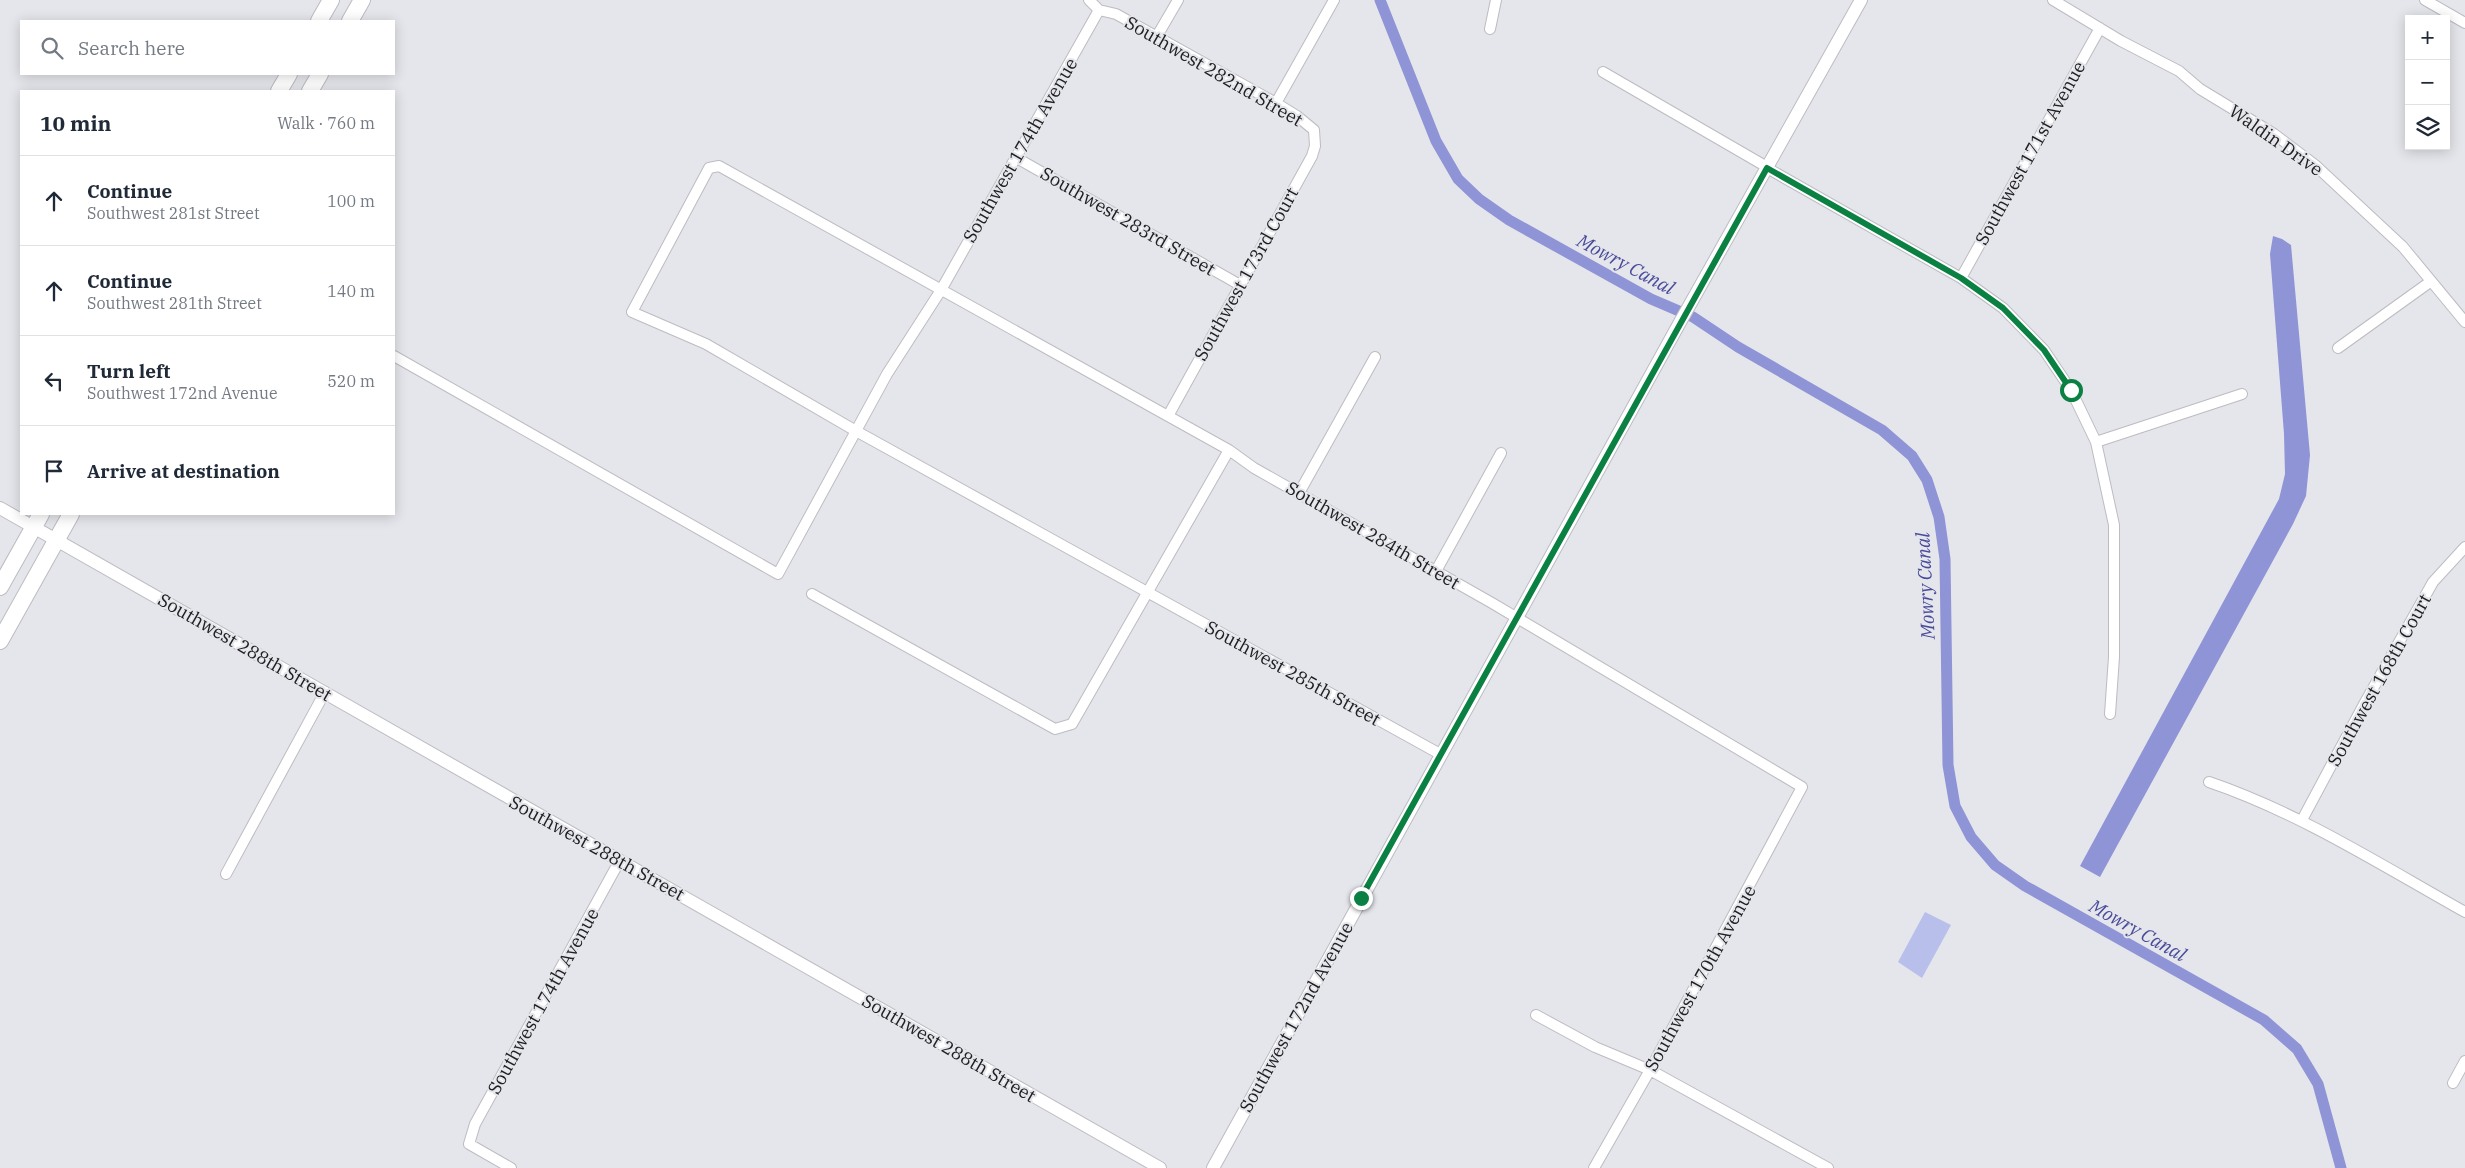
<!DOCTYPE html>
<html lang="en">
<head>
<meta charset="utf-8">
<style>
  body { margin:0; font-family:"IBM Plex Serif",serif; background:#f2f2f3; color:#1f2937 }
  .controls { position:absolute; right:15px; top:15px; display:grid; overflow:hidden; border-radius:0px; box-shadow:0 2px 12px #0003 }
  .controls button { width:45px; height:45px; display:grid; place-items:center; padding:0; border:0; border-bottom:1px solid #e0e1e3; background:#fff; color:#1f2937; font:25px sans-serif }
  .stop { position:absolute; width:15px; height:15px; margin:-11px; border:4px solid #0b8043; border-radius:50%; background:#fff }
  .stop.end { background:#0b8043; border-color:#fff; box-shadow:0 1px 5px #0008 }
  .list { margin:0; padding:0; list-style:none }
  h2 { display:flex; justify-content:space-between; align-items:center; height:65px; margin:0; padding:0 20px; font-size:21px }
  h2 small { font-size:16px; font-weight:400; color:#747a83 }
  .list li { display:grid; grid-template-columns:32px 1fr auto; gap:15px; align-items:center; box-sizing:border-box; height:90px; padding:0 20px; border-top:1px solid #e0e1e3 }
  .list b { display:block; font-size:19px; white-space:nowrap }
  .list p { margin:0; font-size:16px; white-space:nowrap; color:#747a83 }
  .list em { font-size:16px; font-style:normal; color:#747a83 }
  .icon { flex:none; width:28px; height:28px; fill:none; stroke:currentColor; stroke-width:2; stroke-linecap:round; stroke-linejoin:round }
  .map { position:relative; flex:none; width:2465px; height:1168px; overflow:hidden }
  .search { position:absolute; background:#fff; box-shadow:0 2px 12px #0003; left:20px; top:20px; width:375px; height:55px; display:flex; align-items:center; gap:12px; box-sizing:border-box; padding:0 18px; border-radius:0px; color:#747a83; font-size:19px }
  .panel { position:absolute; background:#fff; box-shadow:0 2px 12px #0003; left:20px; top:90px; width:375px; height:425px; border-radius:0px }
  .map>svg:first-child { display:block }
</style>
</head>
<body>
<div class="map">
<svg width="2465" height="1168" viewBox="0 0 2465 1168">
  <rect width="100%" height="100%" fill="#e5e6eb"/>
  <path fill="#b9bfeb" d="M1925 912 1951 925 1922 978 1898 962Z"/>
  <path fill="#8e94d5" d="M2273 236 2282 239 2291 245 2310 455 2306 496 2293 524 2100 877 2080 866 2279 499 2285 474 2284 434 2270 254Z"/>
  <g fill="none" stroke-linecap="round" stroke-linejoin="round">
    <path stroke="#8e94d5" stroke-width="11" d="M1380 0 1436 141 1458 179 1479 199 1509 220 1651 299 1693 317 1738 347 1882 430 1912 456 1927 480 1939 517 1945 559 1948 765 1955 806 1971 837 1995 865 2025 886 2264 1020 2297 1049 2318 1084 2341 1168"/>
    <g stroke="#bcbcc1" stroke-width="12">
      <path id="minor" d="M1089 0 1099 10 1116 14 1276 103 1297 116 1314 130 1315 146 1312 156 1168 416
        M2053 0 2121 41 2179 71 2200 89 2274 134 2315 165 2403 247 2465 322
        M2425 0 2465 23
        M1490 29 1496 0
        M1157 36 1178 0
        M1603 72 1767 167
        M1276 103 1334 0
        M1015 157 1240 285
        M1767 168 1961 278 2003 308 2044 350 2071 390 2096 442 2114 525V657L2110 714
        M1961 278 2100 28
        M2338 348 2430 282
        M394 356 778 574 887 374 941 290 1099 10
        M2096 442 2242 394
        M1299 493 1375 357
        M1436 571 1501 453
        M812 594 1055 729 1072 724 1229 450
        M1440 754 856 431 706 344 632 312 709 168 719 166 1229 450 1254 468 1492 603 1802 787 1650 1070 1594 1168
        M2209 782C2300 813 2381 865 2465 912
        M2302 820 2363 706 2433 582 2465 547
        M226 874 325 692
        M1536 1015 1595 1047 1650 1070 1828 1168
        M2453 1083 2465 1061
        M511 1168 469 1144 475 1124 620 860"/>
    </g>
    <g stroke="#bcbcc1" stroke-width="14">
      <path id="tertiary" d="M0 508 1160 1168
        M1213 1168 1679 324 1861 0"/>
    </g>
    <g stroke="#bcbcc1" stroke-width="18">
      <path id="trunk" d="M319 21 331 0
        M350 21 362 0
        M279 91 289 74
        M310 91 320 74
        M0 587 41 514
        M0 641 71 514"/>
    </g>
    <use href="#minor" stroke="#fff" stroke-width="10"/>
    <use href="#tertiary" stroke="#fff" stroke-width="12"/>
    <use href="#trunk" stroke="#fff" stroke-width="16"/>
  </g>
  <g fill="none" stroke-linecap="round" stroke-linejoin="round">
    <path stroke="#0b8043" stroke-width="6" d="M1361 898 1767 168 1961 278 2003 308 2044 350 2071 390"/>
  </g>
  <g text-anchor="middle" dominant-baseline="central" stroke-width="4" stroke-linejoin="round" paint-order="stroke">
    <g font-size="18" fill="#202022" stroke="#e5e6eb">
      <text transform="translate(1214 71) rotate(30)">Southwest 282nd Street</text>
      <text transform="translate(2276 140) rotate(35)">Waldin Drive</text>
      <text transform="translate(1020 150) rotate(-60)">Southwest 174th Avenue</text>
      <text transform="translate(2030 153) rotate(-61)">Southwest 171st Avenue</text>
      <text transform="translate(1128 221) rotate(30)">Southwest 283rd Street</text>
      <text transform="translate(1246 274) rotate(-61)">Southwest 173rd Court</text>
      <text transform="translate(1373 535) rotate(30)">Southwest 284th Street</text>
      <text transform="translate(245 647) rotate(30)">Southwest 288th Street</text>
      <text transform="translate(1293 673) rotate(29)">Southwest 285th Street</text>
      <text transform="translate(2379 680) rotate(-61)">Southwest 168th Court</text>
      <text transform="translate(597 848) rotate(29)">Southwest 288th Street</text>
      <text transform="translate(1700 978) rotate(-61)">Southwest 170th Avenue</text>
      <text transform="translate(543 1001) rotate(-61)">Southwest 174th Avenue</text>
      <text transform="translate(1296 1017) rotate(-61)">Southwest 172nd Avenue</text>
      <text transform="translate(949 1048) rotate(30)">Southwest 288th Street</text>
    </g>
    <g font-size="19" font-style="italic" fill="#494b9a" stroke="#e5e6eb">
      <text transform="translate(1626 264) rotate(28)">Mowry Canal</text>
      <text transform="translate(1925 586) rotate(-93)">Mowry Canal</text>
      <text transform="translate(2138 930) rotate(29)">Mowry Canal</text>
    </g>
  </g>
</svg>
<div class="controls">
<button>+</button>
<button>−</button>
<button><svg class="icon" aria-label="layers" viewBox="0 0 24 24"><path d="M12 4l9 5-9 5-9-5zM3 14l9 5 9-5"/></svg></button>
</div>
<div class="stop" style="left:2071px;top:390px"></div>
<div class="stop end" style="left:1361px;top:898px"></div>
<div class="search"><svg class="icon" aria-label="search" viewBox="0 0 24 24"><circle cx="10" cy="10" r="6"/><path d="M15 15l6 6"/></svg>Search here</div>
<section class="panel">
<h2>10 min<small>Walk · 760 m</small></h2>
<ul class="list">
<li><svg class="icon" aria-label="ahead" viewBox="0 0 24 24"><path d="M12 20V5M6 11l6-6 6 6"/></svg><div><b>Continue</b><p>Southwest 281st Street</p></div><em>100 m</em></li>
<li><svg class="icon" aria-label="ahead" viewBox="0 0 24 24"><path d="M12 20V5M6 11l6-6 6 6"/></svg><div><b>Continue</b><p>Southwest 281th Street</p></div><em>140 m</em></li>
<li><svg class="icon" aria-label="left" viewBox="0 0 24 24"><path d="M17 20v-9H6M10 6l-5 5 5 5"/></svg><div><b>Turn left</b><p>Southwest 172nd Avenue</p></div><em>520 m</em></li>
<li><svg class="icon" aria-label="arrive" viewBox="0 0 24 24"><path d="M6 21V4h12l-3 4 3 4H6"/></svg><div><b>Arrive at destination</b></div></li>
</ul>
</section>
</div>
</body>
</html>
